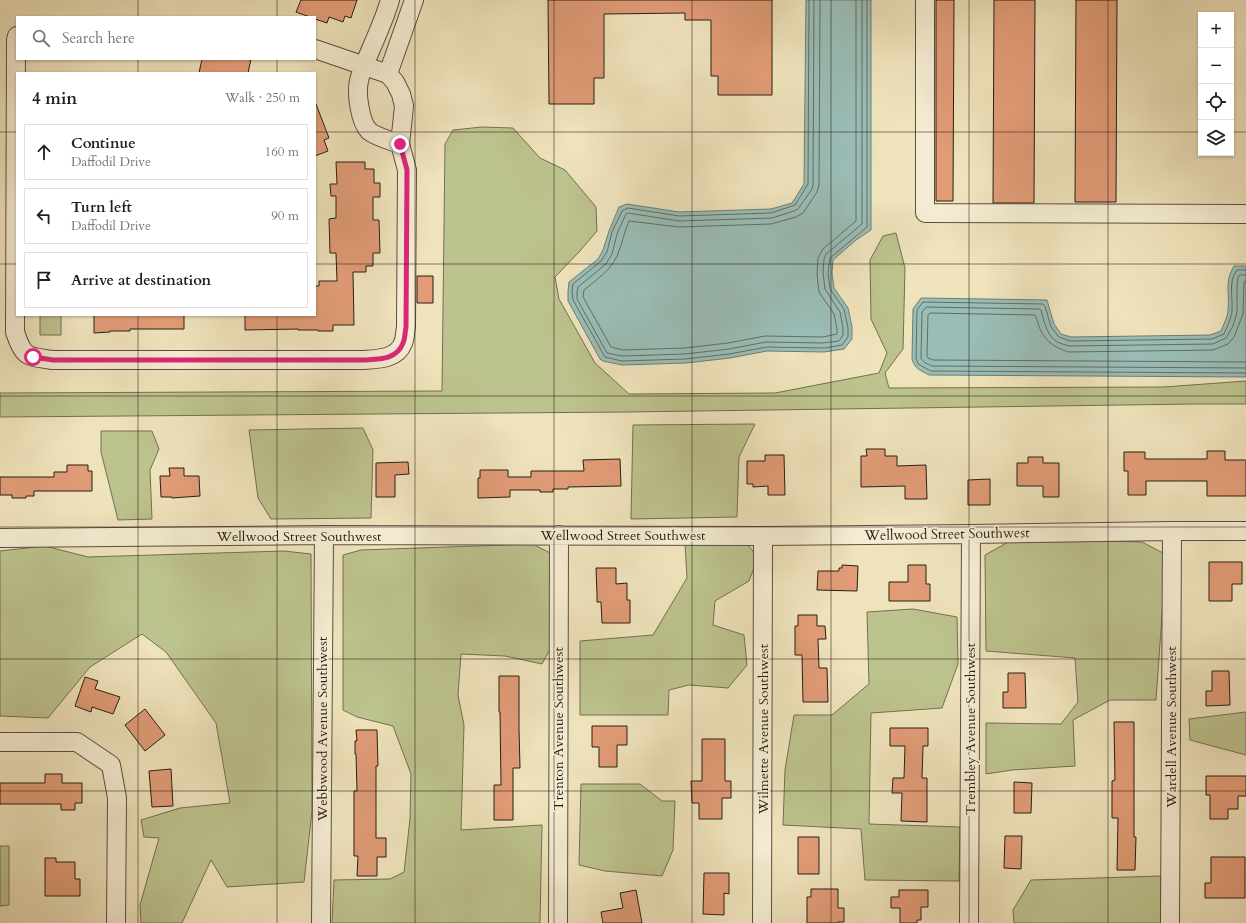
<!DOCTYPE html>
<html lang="en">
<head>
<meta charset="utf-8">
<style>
  body { margin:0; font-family:Cardo,serif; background:#f6f6f6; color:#202124 }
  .controls { position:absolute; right:12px; top:12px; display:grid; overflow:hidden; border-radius:0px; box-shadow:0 1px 3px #0004 }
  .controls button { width:36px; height:36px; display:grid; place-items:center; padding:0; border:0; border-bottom:1px solid #e0e0e0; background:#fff; color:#202124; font:20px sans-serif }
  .stop { position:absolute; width:12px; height:12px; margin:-9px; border:3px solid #db2777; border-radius:50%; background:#fff }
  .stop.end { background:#db2777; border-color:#fff; box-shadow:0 1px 4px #0008 }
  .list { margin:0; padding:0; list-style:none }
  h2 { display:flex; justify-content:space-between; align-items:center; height:52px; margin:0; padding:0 16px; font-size:17px }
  h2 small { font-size:13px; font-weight:400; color:#757577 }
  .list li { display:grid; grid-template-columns:26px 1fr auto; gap:12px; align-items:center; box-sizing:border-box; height:56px; margin:0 8px 8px; padding:0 8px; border:1px solid #e0e0e0; border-radius:0px }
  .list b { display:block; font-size:15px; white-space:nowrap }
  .list p { margin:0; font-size:13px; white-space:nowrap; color:#757577 }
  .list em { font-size:13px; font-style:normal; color:#757577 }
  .icon { flex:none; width:22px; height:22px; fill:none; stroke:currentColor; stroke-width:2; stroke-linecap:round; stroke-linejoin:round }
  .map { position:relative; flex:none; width:1246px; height:923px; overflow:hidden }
  .search { position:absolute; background:#fff; box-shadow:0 1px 3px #0004; left:16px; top:16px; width:300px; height:44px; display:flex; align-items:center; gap:10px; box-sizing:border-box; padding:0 14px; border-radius:0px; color:#757577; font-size:15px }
  .panel { position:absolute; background:#fff; box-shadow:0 1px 3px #0004; left:16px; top:72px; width:300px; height:244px; border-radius:0px }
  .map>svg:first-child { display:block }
</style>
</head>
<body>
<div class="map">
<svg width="1246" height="923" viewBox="0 0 1246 923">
  <rect width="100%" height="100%" fill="#efe3bc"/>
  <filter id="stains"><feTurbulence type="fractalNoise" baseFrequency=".005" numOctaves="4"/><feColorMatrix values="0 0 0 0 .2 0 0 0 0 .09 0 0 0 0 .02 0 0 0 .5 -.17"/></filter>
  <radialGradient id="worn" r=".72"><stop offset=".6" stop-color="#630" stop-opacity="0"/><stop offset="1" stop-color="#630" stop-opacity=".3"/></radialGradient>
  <path fill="#bdc38e" stroke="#727052" d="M482 127 513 128 540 158 565 170 596 207 597 231 579 252 555 277 559 299 595 363 629 394 775 393 879 373 887 353 871 319 870 260 883 236 896 233 905 268 903 349 885 373 889 388 1164 387 1246 381V404H1193L627 412 0 417V393L442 391 445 144 453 130Z
    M40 315H61V335H40Z
    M755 424 739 457 737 517 631 519 633 425Z
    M363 428 373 450 371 518 271 519 258 498 249 430Z
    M101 431H152L159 449 150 470 152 519 118 520 101 452Z
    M1052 540 1142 542 1163 553 1165 573 1156 700H1110L1073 720 1075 766 1012 770 986 774V723L1061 724 1078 702 1075 658 986 651 985 555 1010 541Z
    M685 543 747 544 758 557 749 581 715 601 713 625 744 635 747 665 728 688 689 685 669 690 668 715H580V641L653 635 687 578Z
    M533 544 552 554 554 642 542 664 505 656 461 654 458 695 464 725 461 830 542 825 540 923H332L334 880 390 879 404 872 410 819 411 774 393 726 357 717 343 710V555L361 550Z
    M45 546 88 557 284 551 311 554 312 811 304 882 227 887 211 860 182 923H141L140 905 159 838 144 837 141 820 180 808 230 803 216 723 166 652 142 634 90 667 48 718 0 716V551Z
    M913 609 957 617 958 664 942 708 871 713 869 824 960 827 959 881 865 880 861 829 783 825 785 770 794 715H832L869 684 867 612Z
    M1246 712V755L1190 740 1189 719Z
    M581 784H640L662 801H675L673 850 662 876 605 871 579 865Z
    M0 846H9V905L0 906Z
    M1161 876V923H1014L1013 910 1031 880Z"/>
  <path fill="#9abdb6" stroke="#6c7d76" d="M806 0H871V230L856 240 833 260 832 273 834 288 848 308 852 327V339L844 349 824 352 767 351 730 358 686 363 622 365 603 361 600 359 568 301V291L569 282 598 259 603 250 609 231 619 207 627 204 679 212 771 209 792 203 804 184Z
    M1234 266H1246V377L929 375C920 370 915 369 912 359L913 309 921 298 1047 300 1054 324 1061 334 1071 337 1210 335 1221 331C1223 325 1228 317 1228 310 1230 292 1224 283 1234 266Z"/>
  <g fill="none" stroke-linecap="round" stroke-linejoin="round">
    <path stroke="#616e66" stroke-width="1" d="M809 0 808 184 795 205 771 213 679 216 628 208 622 211 612 232 607 252 601 261 573 284 572 291 573 300 605 357 622 361 685 359 729 354 767 347 824 348 842 345 848 337V328L844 309 830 289 828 273 830 258 867 227V0
      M814 0 813 185 812 189 798 209 794 211 772 218 679 221 628 213 626 214 617 234 612 254 606 264 578 287 577 292V299L607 353 622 356 685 354 729 349 766 342 823 343 839 341 843 335V328L840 312 825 289 823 273 824 259 826 254 862 224V0
      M820 0 819 185 817 192 803 213 796 217 771 224 679 227 629 221C624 232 622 245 617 256 610 271 596 280 584 290L583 297 611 347 623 350 684 348 728 343 765 336 823 337 837 334V329L834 314 819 292 817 274 818 258 823 249 856 221V0
      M1246 270H1237C1228 281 1233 297 1232 310 1232 317 1227 327 1224 334L1212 339 1070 341 1059 337 1051 327 1045 306 1043 304 923 302 917 310 916 358 918 364 931 371 1246 373
      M1246 275H1240L1238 277 1237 287V312L1233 326 1226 338 1213 344 1070 346C1066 345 1061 344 1057 342 1047 336 1044 321 1041 310L1039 309 926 307 922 312 921 358C922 362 928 364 932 366L1246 368
      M1246 281 1244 282 1243 314 1234 337 1228 344 1213 350 1069 352C1056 348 1047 343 1041 331 1038 326 1038 320 1035 315L930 313 928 315 927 356 928 358 933 360 1246 362"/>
  </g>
  <path fill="#e19c77" stroke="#281e15" d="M301 0H357L351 18 345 16 343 22 329 17 327 23 315 19V17H310L296 12Z
    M548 0H772V95H718V76H711V20H685V13L604 14V78H594V104H549Z
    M936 0H954L953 201H936Z
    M994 0H1035L1034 203H993Z
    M1076 0H1117L1116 202H1075Z
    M202 59H251L248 73H199Z
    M315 104H316L329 138 324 140 328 151 315 156Z
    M336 162H365V169H374V183H380V197H373V220H379L380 253H373V266H366V272H353L354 325H333V331H318V330H298V329L245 330V315H315V286H319V281H337L336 253H330L329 219 336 218V196H331L330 184H337Z
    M417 276H433V303H417Z
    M94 315H184V329H130V331H110V332L94 333Z
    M866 449H885V456H897V466L926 465 927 499H905V486L861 487V456H867Z
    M1207 451H1225V460H1246V496H1207V481H1146V495H1128V471H1124V452H1145V459H1207Z
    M765 455H784L785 495H768V486L753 487V484H747V461H765Z
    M1028 457H1043V463H1059V497H1043V486H1017V463H1028Z
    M620 459 621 486 568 487V489H553V492H540V490H510V497L478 498V478H480V470H508V477H531V471H584L583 460Z
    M408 462 409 474 395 475V497H376V463Z
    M67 465H88V471H92V491H34V496H26V498H12V495H0V477H54V472H67Z
    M169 468H184V476H199L200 496 172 498V497H161L160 476H170Z
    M990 479V505H968V480Z
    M1209 562H1242V584H1232V601H1209Z
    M842 565 858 566 857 591 817 590 818 571H839V568H842Z
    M908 565H926V584H930V601H889V582H908Z
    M596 568H616V584L627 583V600H630V623H602L601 602H597V595Z
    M798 615H817V626H825L826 639H818L819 668H827L828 702H803L802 655H795V626H798Z
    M1212 671H1229L1230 705 1206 706V691H1212Z
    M1008 673H1025L1026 708H1003V692H1008Z
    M499 676H519V728L520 768H513V820H494V785H501L500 712H499Z
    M85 677 98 681 95 689 120 697 113 714 92 707 91 712 75 706Z
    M145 709 165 735 145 751 125 725Z
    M1114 722H1134V837H1136L1135 870H1117L1118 818H1112V781L1115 780Z
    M592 726H627V745H617V767H599V747H592Z
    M890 728H928V746H923L922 778H927V822L901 821 902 793H892L893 778H904L905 746H890Z
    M356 730H377L378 766H376V838H386V857H377V876H357L358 856H354V791H357L356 754H355V741H357Z
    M702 739H725V781H731V798H722V819H699V803H692L691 781H702Z
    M171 769 173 806 152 807 149 771Z
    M45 774H62V783H82V803H75V810H61V804H0V783H45Z
    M1206 776H1246V796H1238V809H1228V819H1210V795H1206Z
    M1014 782 1032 783 1031 813H1014Z
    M1005 836H1022L1021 869 1004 868Z
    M798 837H819V874H798Z
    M1211 857H1245V898H1205V883H1211Z
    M45 858H56V862H75V879H80V896H45Z
    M704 873H729V894L724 893V915L703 914Z
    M811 889H838V908H844V922H838V923H807V897H811Z
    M636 890 642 923H603L601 912 623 908 620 893Z
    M899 890H928V907H921V920H917V923H900V908H891V897H899Z"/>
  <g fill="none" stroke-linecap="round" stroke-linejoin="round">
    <g stroke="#5a4f3f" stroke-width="20">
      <path id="minor" d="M925 0V213L1246 214
        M17 36 16 40 15 332C24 359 27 356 53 360H364C378 359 397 359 403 343 405 339 405 332 406 327L407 170 400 144
        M315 49 388 74 395 82 401 94 404 106 400 144C392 141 376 137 369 131 360 122 356 93 359 81 361 70 367 59 371 49 378 33 385 17 390 0
        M388 74 414 0
        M0 538 324 535 763 536 971 534 1172 531H1246
        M0 742H77L111 765 117 798 116 923
        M321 923 324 535
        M558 923 559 535
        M762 923 763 536
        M969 923 971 534
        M1170 923 1172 531"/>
    </g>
    <use href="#minor" stroke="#f5edd3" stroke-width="18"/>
  </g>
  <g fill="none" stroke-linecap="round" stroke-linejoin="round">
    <path stroke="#db2777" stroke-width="5" d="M33 357 53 360H364C378 359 397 360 403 343 405 339 405 332 406 327L407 170 400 144"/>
  </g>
  <path fill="none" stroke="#281e15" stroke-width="1" stroke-opacity="0.55" d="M138 0V17M277 0V17M415 0V923M554 0V923M692 0V923M831 0V923M969 0V923M1108 0V923M138 59V73M277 59V73M0 132H17M315 132H1201M1231 132H1246M0 264H17M315 264H1246M138 315V923M277 315V923M0 396H1246M0 527H1246M0 659H1246M0 791H1246"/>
  <g text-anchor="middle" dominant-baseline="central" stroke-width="3.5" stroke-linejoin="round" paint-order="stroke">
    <g font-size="14" fill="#281e15" stroke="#f5edd3">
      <text transform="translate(947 534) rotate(-1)">Wellwood Street Southwest</text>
      <text x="623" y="535">Wellwood Street Southwest</text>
      <text x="299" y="536">Wellwood Street Southwest</text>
      <text transform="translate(1171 727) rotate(-90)">Wardell Avenue Southwest</text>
      <text transform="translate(322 729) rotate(-90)">Webbwood Avenue Southwest</text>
      <text transform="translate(558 729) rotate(-90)">Trenton Avenue Southwest</text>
      <text transform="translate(763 729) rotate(-90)">Wilmette Avenue Southwest</text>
      <text transform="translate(970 729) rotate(-90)">Trembley Avenue Southwest</text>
    </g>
  </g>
  <rect width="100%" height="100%" filter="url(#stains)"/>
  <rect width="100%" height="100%" fill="url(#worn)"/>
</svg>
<div class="controls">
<button>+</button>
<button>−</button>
<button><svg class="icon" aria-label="locate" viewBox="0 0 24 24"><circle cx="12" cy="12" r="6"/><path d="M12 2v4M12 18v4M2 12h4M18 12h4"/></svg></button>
<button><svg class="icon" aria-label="layers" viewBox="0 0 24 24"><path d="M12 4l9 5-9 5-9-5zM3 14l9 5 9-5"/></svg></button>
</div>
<div class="stop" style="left:33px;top:357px"></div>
<div class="stop end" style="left:400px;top:144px"></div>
<div class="search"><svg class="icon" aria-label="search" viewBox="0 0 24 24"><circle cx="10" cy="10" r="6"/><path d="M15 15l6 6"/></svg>Search here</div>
<section class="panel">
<h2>4 min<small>Walk · 250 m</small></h2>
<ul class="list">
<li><svg class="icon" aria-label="ahead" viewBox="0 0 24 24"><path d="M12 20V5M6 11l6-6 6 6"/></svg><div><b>Continue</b><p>Daffodil Drive</p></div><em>160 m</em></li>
<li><svg class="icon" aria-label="left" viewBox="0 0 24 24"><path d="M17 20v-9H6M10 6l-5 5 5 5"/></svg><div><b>Turn left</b><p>Daffodil Drive</p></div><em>90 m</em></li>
<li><svg class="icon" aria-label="arrive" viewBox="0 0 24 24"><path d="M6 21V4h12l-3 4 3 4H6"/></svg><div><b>Arrive at destination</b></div></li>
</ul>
</section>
</div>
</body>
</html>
